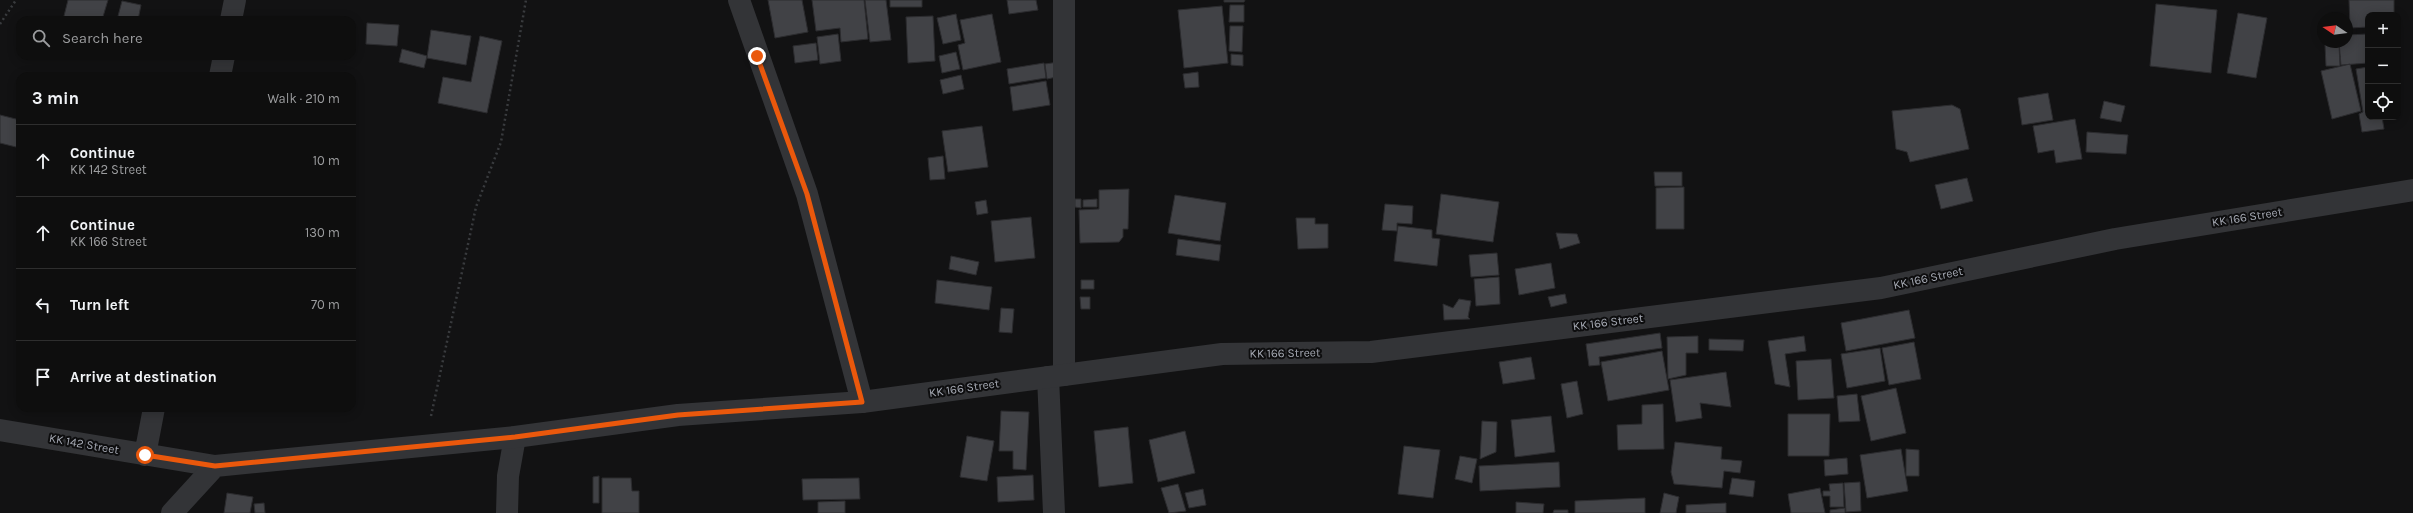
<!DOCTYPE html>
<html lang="en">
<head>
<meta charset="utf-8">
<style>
  body { margin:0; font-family:Karla,sans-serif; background:#1c1c1c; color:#f1f3f6 }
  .controls { position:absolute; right:12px; top:12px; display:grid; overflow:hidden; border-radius:8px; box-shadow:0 2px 10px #0003 }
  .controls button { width:36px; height:36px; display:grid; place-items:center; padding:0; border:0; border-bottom:1px solid #2e2e2e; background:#0e0e0e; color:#f1f3f6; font:20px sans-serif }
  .compass { position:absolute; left:2317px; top:12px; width:36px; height:36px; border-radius:50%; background:#0e0e0e; box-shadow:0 2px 10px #0003; rotate:283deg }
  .stop { position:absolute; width:12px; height:12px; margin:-9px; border:3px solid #ea580c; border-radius:50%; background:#fff }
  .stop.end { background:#ea580c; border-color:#fff; box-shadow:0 1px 4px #0008 }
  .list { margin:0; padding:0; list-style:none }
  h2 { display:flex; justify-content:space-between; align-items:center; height:52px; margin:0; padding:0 16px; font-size:17px }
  h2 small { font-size:13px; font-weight:400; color:#9b9c9e }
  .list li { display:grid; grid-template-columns:26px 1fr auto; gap:12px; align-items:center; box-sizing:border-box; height:72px; padding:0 16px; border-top:1px solid #2e2e2e }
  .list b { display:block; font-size:15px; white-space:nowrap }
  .list p { margin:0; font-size:13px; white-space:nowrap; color:#9b9c9e }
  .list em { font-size:13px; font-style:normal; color:#9b9c9e }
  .icon { flex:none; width:22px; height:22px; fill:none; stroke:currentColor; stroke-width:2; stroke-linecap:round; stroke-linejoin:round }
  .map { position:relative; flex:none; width:2413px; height:513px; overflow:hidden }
  .search { position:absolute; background:#0e0e0e; box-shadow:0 2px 10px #0003; left:16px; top:16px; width:340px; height:44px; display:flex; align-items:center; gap:10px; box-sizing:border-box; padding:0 14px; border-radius:12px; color:#9b9c9e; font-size:15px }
  .panel { position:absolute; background:#0e0e0e; box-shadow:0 2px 10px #0003; left:16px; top:72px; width:340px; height:340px; border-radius:12px }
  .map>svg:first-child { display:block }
</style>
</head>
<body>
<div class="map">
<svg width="2413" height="513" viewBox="0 0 2413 513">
  <rect width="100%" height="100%" fill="#121213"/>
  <path fill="#414246" stroke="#2c2c2f" d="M68 0H108L102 20H63Z
    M768 0H802L808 32 775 38Z
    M812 0H864L868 39 841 42 840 28 816 31Z
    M865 0H886L891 40 870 42Z
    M890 0H922V7H890Z
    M1007 0H1036L1038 10 1009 14Z
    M1224 0H1245L1244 2H1224Z
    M2349 0H2394V15H2368V27L2350 28Z
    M122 1 141 5 138 20H117Z
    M2156 4 2217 10 2211 73 2150 66Z
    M1230 5H1244V22H1229Z
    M1222 6 1228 63 1184 68 1178 10Z
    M2238 13 2267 18 2256 78 2227 73Z
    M956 14 961 40 943 44 937 18Z
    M992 14 1001 62 963 70 958 45 965 43 960 20Z
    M933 16 935 61 908 63 906 17Z
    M367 23 399 25 397 46 366 44Z
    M1230 26H1243L1242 52 1229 51Z
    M431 30 471 36 466 65 427 58Z
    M838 34 841 61 820 64 817 37Z
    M2368 34V63L2341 65 2339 42H2347V35Z
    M480 36 502 41 487 113 438 103 443 77 471 82Z
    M816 43 818 60 795 63 793 46Z
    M2325 45H2339L2340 66H2326Z
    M402 49 427 56 424 68 399 62Z
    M956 52 960 69 942 73 939 56Z
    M1231 54 1243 55V66L1231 65Z
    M1059 62 1061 76 1047 79 1045 64Z
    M1044 63 1046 78 1009 84 1007 69Z
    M2350 64 2361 111 2332 119 2321 71Z
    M2368 67V117H2382L2384 129 2362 132 2359 114 2363 112 2356 69Z
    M1198 72 1199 87 1185 88 1183 74Z
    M961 75 964 89 943 94 940 80Z
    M1046 81 1050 105 1013 111 1010 87Z
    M2048 93 2053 120 2022 125 2018 98Z
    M2104 101 2125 106 2121 122 2100 118Z
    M1952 105 1960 109 1969 149 1910 162 1907 152 1896 149 1892 111Z
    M0 115 20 120V148L0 143Z
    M2075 119 2082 159 2056 163 2054 150 2038 153 2033 126Z
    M982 126 988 167 948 172 942 131Z
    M2087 132 2128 135 2126 154 2086 152Z
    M943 156 945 179 930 180 928 158Z
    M1654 172H1682V186H1655Z
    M1967 178 1973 201 1941 209 1935 185Z
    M1684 187V229H1656V188Z
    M1129 189 1128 229H1123V237L1119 242 1080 243 1079 210 1099 209V190Z
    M1441 194 1499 202 1493 242 1436 234Z
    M1175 195 1226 203 1220 241 1168 233Z
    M1075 199H1081V208L1075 207Z
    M1097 199V207H1083V200Z
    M986 200 988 213 977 215 975 202Z
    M1385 204 1413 206 1412 224 1397 223V231L1382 230Z
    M1031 217 1035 258 995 262 991 221Z
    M1296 218H1315V224H1328V248L1298 249Z
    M1398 226 1432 230V238L1440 239 1437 266 1394 261Z
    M1556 233 1577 234 1580 243 1560 249Z
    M1178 239 1221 245 1219 261 1176 255Z
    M1497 253 1499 275 1471 277 1469 255Z
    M951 256 979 262 976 275 949 269Z
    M1551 263 1555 288 1519 295 1515 269Z
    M1499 277 1500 304 1476 306 1474 279Z
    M937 280 992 287 989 310 935 303Z
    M1081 280H1094V289H1081Z
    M1565 294 1567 303 1551 307 1548 297Z
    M1080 297H1090V309H1081Z
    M1459 299 1471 301 1468 317 1470 319 1444 320 1443 304 1453 308Z
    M1001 308 1014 309 1012 333 999 332Z
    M1909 310 1915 338 1846 351 1841 323Z
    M1660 333 1662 348 1599 357 1600 365 1589 366 1586 344Z
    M1698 336V353H1686V375L1668 379 1667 337Z
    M1804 336 1806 351 1785 354 1790 387 1775 384 1768 341Z
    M1709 339 1744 340 1743 351 1709 350Z
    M1914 342 1921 379 1889 385 1882 348Z
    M1880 348 1885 381 1847 388 1841 354Z
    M1662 351 1669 390 1608 401 1601 362Z
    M1531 357 1535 379 1503 384 1499 362Z
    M1831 359 1834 398 1798 400 1796 361Z
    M1726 372 1731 407 1700 403 1702 418 1676 422 1670 380Z
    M1577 381 1583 414 1567 418 1561 384Z
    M1896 388 1906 433 1871 441 1861 396Z
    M1857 394 1860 421 1839 422 1837 396Z
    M1663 404 1664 449 1618 450 1617 425 1642 424V405Z
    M1001 411 1029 412 1026 470 1013 469V451H999Z
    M1788 414H1830L1829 456H1788Z
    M1551 416 1555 452 1515 457 1511 420Z
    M1482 421 1497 422 1496 452 1480 459Z
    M1128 427 1133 483 1099 487 1094 431Z
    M1185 431 1195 473 1158 482 1149 440Z
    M967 436 994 441 987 481 960 477Z
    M1675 442 1722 447 1721 459 1742 461 1740 473 1724 471 1722 488 1674 484 1671 472Z
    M1404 446 1440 450 1433 498 1398 494Z
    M1901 449 1908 491 1867 498 1860 455Z
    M1906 449 1919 450V476H1906Z
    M1460 456 1477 459 1472 483 1455 479Z
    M1847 458 1848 474 1825 476 1824 460Z
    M1559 462 1560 487 1480 491 1479 466Z
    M1033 475 1034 500 998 502 997 477Z
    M599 476V503H593V477Z
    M602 478H631L632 491H639V513H602Z
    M859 478 860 499 803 500 802 479Z
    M1732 478 1755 481 1753 497 1729 494Z
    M1860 482 1861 511 1846 512 1844 483Z
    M1843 483 1844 507H1830V496H1823V491H1830L1829 484Z
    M1178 484 1186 511 1169 513 1161 488Z
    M1820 488 1825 513H1791L1788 494Z
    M1203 489 1206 505 1189 508 1185 493Z
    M227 493 253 497 250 513H224Z
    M1664 493 1679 497 1676 513H1660Z
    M1645 498V513H1575V501Z
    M845 501V513H818V502Z
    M1516 502 1544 504 1543 513H1516Z
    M264 503 265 513H255L254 504Z
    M1726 503V513H1686V505Z
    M1845 508V513H1830V510Z
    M1554 510H1568V513H1553Z"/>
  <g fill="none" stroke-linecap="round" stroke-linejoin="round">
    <path stroke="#393b3e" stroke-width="2.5" stroke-dasharray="2 3" stroke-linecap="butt" d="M0 24 16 0
      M431 416 476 207 501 142 526 0"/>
    <path stroke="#333437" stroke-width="22" d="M739 0 807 194 862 402
      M231 20 235 0
      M220 76 224 56
      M1064 375V0
      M1048 377 1054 513
      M0 430 215 466
      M145 455 154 408
      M507 513 508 476 515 437"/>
    <path stroke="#333437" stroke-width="22" d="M172 513 215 466 515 437 678 415 862 402 1222 354 1371 352 1881 288 2115 239 2413 190"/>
  </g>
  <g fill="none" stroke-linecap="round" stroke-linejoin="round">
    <path stroke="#ea580c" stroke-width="5" d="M145 455 215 466 515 437 678 415 862 402 807 194 757 56"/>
  </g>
  <g text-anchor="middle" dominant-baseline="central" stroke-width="4" stroke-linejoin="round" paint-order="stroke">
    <g font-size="12" fill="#a4a8b2" stroke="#0d0d0e">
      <text transform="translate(2247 217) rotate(-9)">KK 166 Street</text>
      <text transform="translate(1928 278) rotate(-12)">KK 166 Street</text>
      <text transform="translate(1608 322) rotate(-7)">KK 166 Street</text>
      <text transform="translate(1285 353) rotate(-1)">KK 166 Street</text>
      <text transform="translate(964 388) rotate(-8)">KK 166 Street</text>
      <text transform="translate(84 444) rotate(10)">KK 142 Street</text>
    </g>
  </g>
</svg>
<div class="controls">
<button>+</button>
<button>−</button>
<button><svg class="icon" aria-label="locate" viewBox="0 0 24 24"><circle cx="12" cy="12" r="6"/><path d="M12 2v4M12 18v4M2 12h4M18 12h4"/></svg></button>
</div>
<svg class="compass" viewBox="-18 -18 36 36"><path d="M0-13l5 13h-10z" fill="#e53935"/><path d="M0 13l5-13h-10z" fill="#9b9c9e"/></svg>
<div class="stop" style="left:145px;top:455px"></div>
<div class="stop end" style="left:757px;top:56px"></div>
<div class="search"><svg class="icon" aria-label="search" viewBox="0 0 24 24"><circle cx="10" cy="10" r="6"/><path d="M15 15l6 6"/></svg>Search here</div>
<section class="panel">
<h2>3 min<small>Walk · 210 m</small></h2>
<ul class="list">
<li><svg class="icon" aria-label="ahead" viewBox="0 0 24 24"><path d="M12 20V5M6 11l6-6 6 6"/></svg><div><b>Continue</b><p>KK 142 Street</p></div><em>10 m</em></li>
<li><svg class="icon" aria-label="ahead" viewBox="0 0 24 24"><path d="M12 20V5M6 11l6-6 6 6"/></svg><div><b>Continue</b><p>KK 166 Street</p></div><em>130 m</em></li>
<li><svg class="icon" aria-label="left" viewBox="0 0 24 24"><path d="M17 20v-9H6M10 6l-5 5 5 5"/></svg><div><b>Turn left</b></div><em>70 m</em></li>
<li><svg class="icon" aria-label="arrive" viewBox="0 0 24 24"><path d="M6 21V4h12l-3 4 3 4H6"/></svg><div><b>Arrive at destination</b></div></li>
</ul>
</section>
</div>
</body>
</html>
